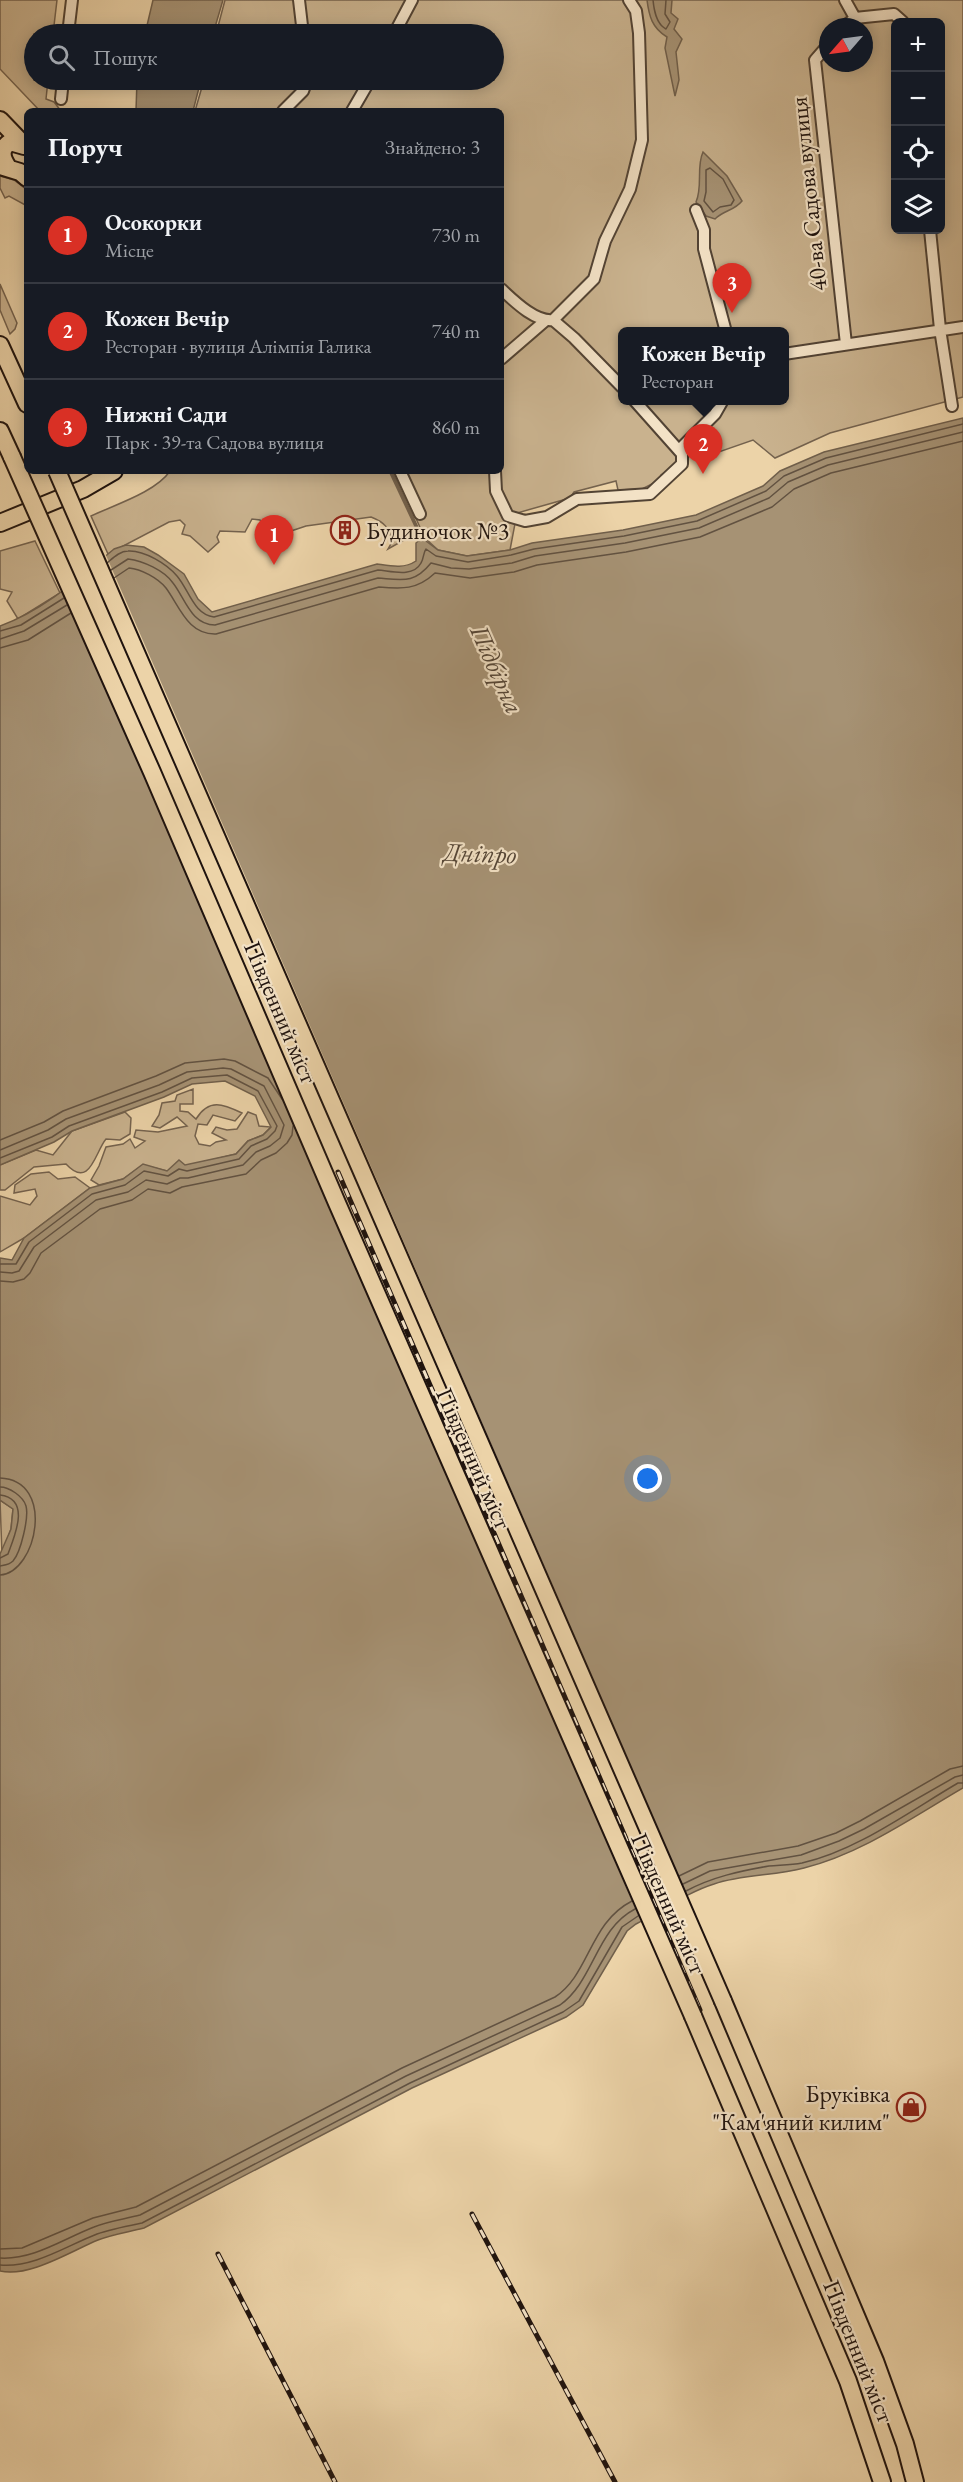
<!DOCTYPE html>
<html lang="uk">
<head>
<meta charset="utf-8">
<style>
  body { margin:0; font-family:"EB Garamond",serif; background:#20242c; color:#f1f3f6 }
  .controls { position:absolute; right:18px; top:18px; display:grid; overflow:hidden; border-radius:9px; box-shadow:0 3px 15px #0003 }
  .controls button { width:54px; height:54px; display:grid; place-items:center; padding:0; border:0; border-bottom:2px solid #363941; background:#171b24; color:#f1f3f6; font:30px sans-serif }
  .compass { position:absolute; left:819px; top:18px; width:54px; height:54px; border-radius:50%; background:#171b24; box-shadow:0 3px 15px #0003; rotate:242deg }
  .you { position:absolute; left:648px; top:1479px; width:21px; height:21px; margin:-15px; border:4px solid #fff; border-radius:50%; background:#1a73e8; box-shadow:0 0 0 9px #1a73e833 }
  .badge { display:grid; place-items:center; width:39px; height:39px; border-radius:50%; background:#d93025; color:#fff; font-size:20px; font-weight:700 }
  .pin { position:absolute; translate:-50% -50px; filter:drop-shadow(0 2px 3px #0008) }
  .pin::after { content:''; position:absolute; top:32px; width:21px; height:18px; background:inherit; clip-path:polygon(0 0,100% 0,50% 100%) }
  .popup { position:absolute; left:618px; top:327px; width:171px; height:78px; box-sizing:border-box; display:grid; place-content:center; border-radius:9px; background:#171b24; filter:drop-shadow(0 2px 4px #0005); font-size:20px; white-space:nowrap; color:#9ea1a6 }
  .popup b { font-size:22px; color:#f1f3f6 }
  .popup::after { content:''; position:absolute; left:50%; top:100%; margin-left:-12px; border:12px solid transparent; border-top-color:#171b24 }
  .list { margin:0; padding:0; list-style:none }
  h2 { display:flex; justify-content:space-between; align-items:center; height:78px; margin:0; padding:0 24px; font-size:26px }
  h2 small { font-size:20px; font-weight:400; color:#9ea1a6 }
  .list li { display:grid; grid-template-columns:39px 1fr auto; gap:18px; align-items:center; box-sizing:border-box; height:96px; padding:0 24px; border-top:2px solid #363941 }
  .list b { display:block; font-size:22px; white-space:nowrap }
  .list p { margin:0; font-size:20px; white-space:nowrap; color:#9ea1a6 }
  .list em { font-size:20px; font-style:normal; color:#9ea1a6 }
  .icon { flex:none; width:33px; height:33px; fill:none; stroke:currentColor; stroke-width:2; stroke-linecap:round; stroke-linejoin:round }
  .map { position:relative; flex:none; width:963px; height:2482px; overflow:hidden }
  .search { position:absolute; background:#171b24; box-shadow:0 3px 15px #0003; left:24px; top:24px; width:480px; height:66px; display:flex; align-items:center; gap:15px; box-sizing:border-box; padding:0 21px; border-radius:33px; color:#9ea1a6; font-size:22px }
  .panel { position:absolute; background:#171b24; box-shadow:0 3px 15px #0003; left:24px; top:108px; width:480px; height:366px; border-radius:9px }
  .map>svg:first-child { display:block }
</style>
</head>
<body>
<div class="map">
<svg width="963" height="2482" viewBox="0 0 963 2482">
  <rect width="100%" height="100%" fill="#ecd3a8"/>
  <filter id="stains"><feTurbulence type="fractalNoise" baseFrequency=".00333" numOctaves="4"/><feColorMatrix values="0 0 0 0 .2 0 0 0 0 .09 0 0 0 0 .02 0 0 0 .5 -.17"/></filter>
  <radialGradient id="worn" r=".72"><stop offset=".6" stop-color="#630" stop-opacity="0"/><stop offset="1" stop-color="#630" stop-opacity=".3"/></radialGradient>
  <path fill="#c9b28e" stroke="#74624e" stroke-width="1.5" fill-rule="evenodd" d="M0 0H57L53 34H34V80H48L46 99 54 102 61 111H40L0 69Z
    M225 0H963V397L830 433 775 458 753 440 716 453 706 442 676 453 681 461 661 475 662 479 642 489 618 490 616 481 574 492 570 498 517 513 510 550 467 556 438 550 425 538 394 471H501V111H195L204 80H494V34H216ZM896 22H940V230H896ZM828 27H864V63H828ZM622 332H784V400H622Z
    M0 176 14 180 27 190V206L9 196 5 198 0 188Z
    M0 284 17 323 15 329 10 334 0 310Z
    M170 471H389L420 537 415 539 404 540 388 549 392 542C390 528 384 522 371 517L306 526 285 533 281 523 265 530 260 520 252 519 245 532 220 531 217 537 219 542 208 552 190 536 182 534 185 525 180 520 169 522 108 554 91 516C114 505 156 492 170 471Z
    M35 541 60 593 18 619 7 601 12 592 0 589V551Z
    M193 1089V1104H180V1111L188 1112 196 1119C209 1098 223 1104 242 1113L235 1121 213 1115 207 1125 198 1124 195 1136 199 1144 210 1146 216 1142 226 1140 212 1133 216 1127 227 1130 237 1129 248 1112 256 1115 259 1126 271 1127 263 1135 248 1141 236 1154 167 1171 143 1165 123 1179 99 1185 91 1180 99 1166 106 1147 123 1144 130 1139 135 1148 145 1141 134 1137 136 1130 158 1132 187 1126 177 1117 160 1128 152 1126 159 1115 162 1103 175 1101 177 1095Z
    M125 1112 131 1118 130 1134 120 1140 106 1139C95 1152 90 1190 66 1164L34 1167 5 1190H0V1165L36 1150 53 1155 72 1131Z
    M49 1172 58 1179 75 1177 90 1188 24 1238 0 1252V1196L30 1205 37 1196 35 1189 14 1193 15 1185 31 1174Z
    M0 1500 13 1509 11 1529 2 1555Z"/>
  <path fill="#a69274" stroke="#705f4b" stroke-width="1.5" d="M153 0H223L213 34H145Z
    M647 0H672L671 13 678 19 674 29 682 39 676 52 679 80 675 96 665 48 667 37C652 28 649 16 647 0Z
    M137 80H201L193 111H136Z
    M703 152 727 176 742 201C734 211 724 210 715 219L706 216 696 202C703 186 696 167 703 152Z
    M963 418V1788C913 1817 861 1854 804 1868 775 1876 743 1874 714 1884 688 1892 661 1911 636 1924L627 1931 583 2005 566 2017 412 2088 144 2228C129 2232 113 2234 98 2240 71 2251 29 2278 0 2271V1554L11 1529 13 1509 0 1500V1258L12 1260 24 1238 90 1188 123 1179 143 1164 167 1171 179 1160 185 1165 236 1154 248 1141 263 1135 271 1127 255 1096 225 1081 192 1084 164 1097 72 1131 54 1142 0 1165V626C44 610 78 579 114 549L126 545 144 547 158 555 184 574 198 599 212 612 377 564C391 566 404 569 416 561V543L422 538 438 550 467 556 510 550 532 543 623 530 696 515 763 486 780 471 824 452Z"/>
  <path fill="#ecd3a8" d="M105 553 689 1900 642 1924 145 775 61 589Z"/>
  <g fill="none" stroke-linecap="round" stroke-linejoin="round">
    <path stroke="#625241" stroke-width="1.5" d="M653 0C654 10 656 24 666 29L670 22 665 14 666 0
      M710 168 723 179 734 200 731 205 720 207 713 212 704 201 706 192V170Z
      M107 563C113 558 120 551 128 551 144 550 167 564 177 576 189 590 194 615 214 617L378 570C391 571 413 578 421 563 424 558 423 553 426 549L436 556 468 562 511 555 534 549 624 536 697 521 766 491 784 476 826 458 963 424
      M111 570 128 559C143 561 164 570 173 583 185 598 191 625 215 625L378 578C403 580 414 584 431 563L451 568 469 569 512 563 535 556 625 543 699 528 769 498 788 482 828 465 963 432
      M114 578 129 568C141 569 158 578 166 588 180 607 188 635 216 634L379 587C402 589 417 590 435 573L470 578 514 572 537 565 626 552 700 537 772 507 794 489 831 473 963 441
      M0 631 21 625 64 598
      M0 639 24 631 67 605
      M0 648 28 640 71 613
      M0 1140 44 1122 63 1111 156 1076 185 1063 224 1059 235 1061 268 1078 282 1099
      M0 1150 48 1130 66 1119 159 1085 187 1072 223 1068 231 1069 264 1086 284 1125 280 1138 270 1146 256 1152 243 1165 188 1178H180L167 1184 146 1180 128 1192 96 1200 34 1247 19 1271 12 1273 0 1272
      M0 1158 52 1137 69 1126 162 1092 192 1078 227 1075 258 1091 277 1126 275 1131 267 1139 251 1146 239 1159 187 1171 179 1169 168 1176 144 1171 125 1185 92 1194 29 1242 16 1264H0
      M0 1281 13 1282 24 1279 30 1273 41 1253 100 1209 132 1200 148 1189 170 1193 182 1187 246 1174 261 1160 276 1153 287 1143 292 1135 293 1126
      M0 1478C56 1480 37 1573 0 1575
      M0 1487C9 1487 23 1496 26 1506 29 1517 21 1552 13 1561 9 1565 5 1565 0 1566
      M0 1495C31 1499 15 1535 8 1554L0 1558
      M679 1876 708 1862 798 1846 836 1833 860 1821 950 1769 963 1766
      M683 1884 710 1871 801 1855 839 1841 864 1829 955 1777 963 1775
      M686 1891C712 1877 740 1871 769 1866 780 1865 791 1865 802 1863 856 1851 910 1811 958 1783H963
      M0 2249 22 2248 93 2218 136 2207 402 2068 555 1997C590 1974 589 1923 632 1901
      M0 2258C33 2260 63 2239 94 2227 108 2221 125 2219 140 2215L406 2076 560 2005C594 1981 596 1929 635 1909
      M0 2265C34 2268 66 2246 97 2234 111 2229 127 2226 142 2223L410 2083 563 2012 579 2001 622 1927 638 1916"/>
    <path stroke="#705f4b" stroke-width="3" d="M391 471 423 540"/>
    <g stroke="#524334" stroke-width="14">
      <path id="minor" d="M299 0 303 34
        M855 18 894 14 903 22
        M844 27 855 18 845 0
        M68 34 72 0
        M394 34 412 0
        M828 45 815 60 846 344
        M61 99 63 80
        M283 111 303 91 307 80
        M352 111 370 80
        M696 210 704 230V249L726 332
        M930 230 940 329 952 406
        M501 289C514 301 535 322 553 320L574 338 622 387
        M553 320 594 279 605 241 630 189 642 140 639 33 636 11 629 0
        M784 354 963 327
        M501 359 545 321
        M679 450 715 414 723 400
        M400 471 420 514
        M495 471 496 491 508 516 525 521 547 517 577 499 650 494 682 464V454L634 400"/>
    </g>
    <g stroke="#1f130e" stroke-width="20">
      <path id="highway" d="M0 120 25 146
        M0 166 20 172 27 178
        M8 167C1 157 0 149 10 142L24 146
        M0 345 27 404
        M0 431 12 457
        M0 523 83 489 114 471
        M723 2001 875 2361 905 2444 915 2482
        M693 2016 848 2381 882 2482"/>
    </g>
    <use href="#minor" stroke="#f3e2c6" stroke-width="10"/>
    <use href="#highway" stroke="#ecd3a8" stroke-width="16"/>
    <g stroke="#1f130e" stroke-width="5">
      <path id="rail" d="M338 1172 700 2010
        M472 2214 615 2482
        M218 2254 335 2482"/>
    </g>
    <use href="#rail" stroke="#f3e2c6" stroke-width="3" stroke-dasharray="9" stroke-linecap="butt"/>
    <g stroke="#1f130e" stroke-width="20" stroke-linecap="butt">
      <path id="highway-bridge" d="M12 457 152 772 337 1203 693 2016
        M57 471 723 2001"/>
    </g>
    <use href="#highway-bridge" stroke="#ecd3a8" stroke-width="16"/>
  </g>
  <defs>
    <g id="building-ring" transform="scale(1.5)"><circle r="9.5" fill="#f3e2c6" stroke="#8f2418" stroke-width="1.5"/><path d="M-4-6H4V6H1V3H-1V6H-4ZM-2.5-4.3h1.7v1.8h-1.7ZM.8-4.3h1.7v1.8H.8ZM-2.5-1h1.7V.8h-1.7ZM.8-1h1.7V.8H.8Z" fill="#8f2418"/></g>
    <g id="shop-ring" transform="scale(1.5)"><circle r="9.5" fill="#f3e2c6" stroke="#8f2418" stroke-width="1.5"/><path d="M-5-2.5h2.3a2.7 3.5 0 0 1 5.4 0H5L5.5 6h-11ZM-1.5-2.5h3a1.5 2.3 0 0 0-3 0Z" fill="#8f2418"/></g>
  </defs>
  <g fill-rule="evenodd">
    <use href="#building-ring" x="345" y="530"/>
    <use href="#shop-ring" x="911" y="2107"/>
  </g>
  <g text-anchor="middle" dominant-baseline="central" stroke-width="4.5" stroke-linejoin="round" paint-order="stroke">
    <g font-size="24" fill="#1f130e" stroke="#f3e2c6">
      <text transform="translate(808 194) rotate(-96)">40-ва Садова вулиця</text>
      <text transform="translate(281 1012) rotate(67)">Південний міст</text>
      <text transform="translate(474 1458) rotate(66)">Південний міст</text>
      <text transform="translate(669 1903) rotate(66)">Південний міст</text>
      <text transform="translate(859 2351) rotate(68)">Південний міст</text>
    </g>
    <g font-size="24" fill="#1f130e" stroke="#f3e2c6" text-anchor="start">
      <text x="366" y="530">Будиночок №3</text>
      <text x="890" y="2093" text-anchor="end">Бруківка<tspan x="890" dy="28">"Кам'яний килим"</tspan></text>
    </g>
    <g font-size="26" font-style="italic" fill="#554637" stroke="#f3e2c6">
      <text transform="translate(497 669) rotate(66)">Підбірна</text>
      <text transform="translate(480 853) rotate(2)">Дніпро</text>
    </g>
  </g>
  <rect width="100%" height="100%" filter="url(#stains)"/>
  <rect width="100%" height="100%" fill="url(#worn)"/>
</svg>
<div class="controls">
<button>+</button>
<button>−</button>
<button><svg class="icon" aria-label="locate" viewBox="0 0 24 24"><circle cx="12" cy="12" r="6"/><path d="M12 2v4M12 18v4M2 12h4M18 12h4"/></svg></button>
<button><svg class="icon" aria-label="layers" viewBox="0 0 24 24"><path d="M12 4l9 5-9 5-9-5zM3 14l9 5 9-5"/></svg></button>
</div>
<svg class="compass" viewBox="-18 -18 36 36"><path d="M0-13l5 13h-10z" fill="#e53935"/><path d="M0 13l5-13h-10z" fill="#9ea1a6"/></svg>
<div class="you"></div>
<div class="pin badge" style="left:274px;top:565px">1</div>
<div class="pin badge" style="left:703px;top:474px">2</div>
<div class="popup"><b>Кожен Вечір</b>Ресторан</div>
<div class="pin badge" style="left:732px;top:313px">3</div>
<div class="search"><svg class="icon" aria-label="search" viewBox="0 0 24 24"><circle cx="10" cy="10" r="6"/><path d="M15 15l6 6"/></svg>Пошук</div>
<section class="panel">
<h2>Поруч<small>Знайдено: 3</small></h2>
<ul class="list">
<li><span class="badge">1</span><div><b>Осокорки</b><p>Місце</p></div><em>730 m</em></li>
<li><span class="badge">2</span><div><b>Кожен Вечір</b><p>Ресторан · вулиця Алімпія Галика</p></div><em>740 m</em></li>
<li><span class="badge">3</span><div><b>Нижні Сади</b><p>Парк · 39-та Садова вулиця</p></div><em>860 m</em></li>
</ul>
</section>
</div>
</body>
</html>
